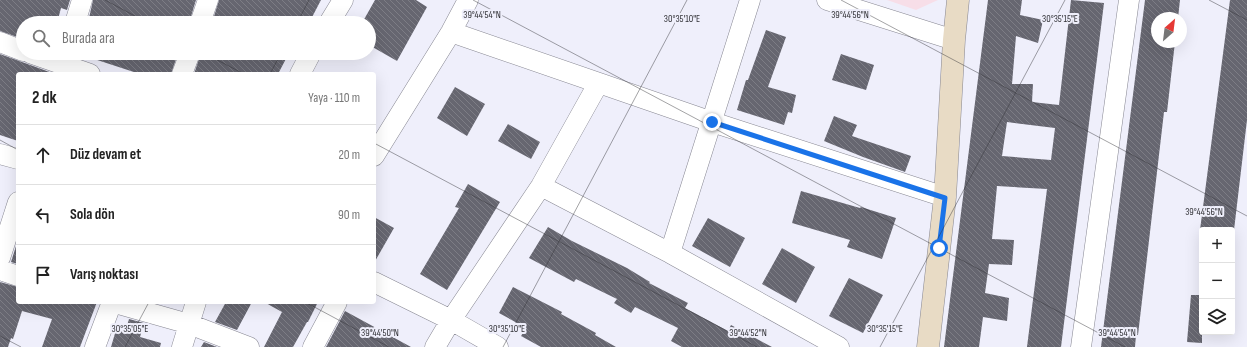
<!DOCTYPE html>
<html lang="tr">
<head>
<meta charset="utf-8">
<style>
  body { margin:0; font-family:"Sofia Sans Condensed",sans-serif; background:#f6f6f6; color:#222 }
  .controls { position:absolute; right:12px; bottom:12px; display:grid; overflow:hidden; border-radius:4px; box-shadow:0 4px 16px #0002 }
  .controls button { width:36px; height:36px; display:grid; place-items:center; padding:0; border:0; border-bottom:1px solid #e0e0e0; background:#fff; color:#222; font:20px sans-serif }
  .compass { position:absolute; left:1151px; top:12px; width:36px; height:36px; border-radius:50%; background:#fff; box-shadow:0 4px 16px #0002; rotate:28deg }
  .stop { position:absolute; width:12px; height:12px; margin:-9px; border:3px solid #1a73e8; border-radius:50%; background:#fff }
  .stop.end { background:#1a73e8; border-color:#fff; box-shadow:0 1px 4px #0008 }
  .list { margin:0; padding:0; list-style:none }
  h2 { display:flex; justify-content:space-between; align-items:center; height:52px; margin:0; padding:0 16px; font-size:17px }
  h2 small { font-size:13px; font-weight:400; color:#767676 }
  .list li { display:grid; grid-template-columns:26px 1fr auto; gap:12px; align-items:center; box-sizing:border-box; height:60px; padding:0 16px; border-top:1px solid #e0e0e0 }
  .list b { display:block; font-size:15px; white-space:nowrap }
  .list em { font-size:13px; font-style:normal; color:#767676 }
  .icon { flex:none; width:22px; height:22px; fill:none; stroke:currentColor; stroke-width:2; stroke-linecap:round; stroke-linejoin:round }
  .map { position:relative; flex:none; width:1247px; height:347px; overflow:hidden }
  .search { position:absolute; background:#fff; box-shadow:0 4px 16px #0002; left:16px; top:16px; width:360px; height:44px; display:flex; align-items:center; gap:10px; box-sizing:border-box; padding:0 14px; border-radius:22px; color:#767676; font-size:15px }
  .panel { position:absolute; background:#fff; box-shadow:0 4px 16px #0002; left:16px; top:72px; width:360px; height:232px; border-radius:4px }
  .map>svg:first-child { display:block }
</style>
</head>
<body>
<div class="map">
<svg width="1247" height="347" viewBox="0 0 1247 347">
  <defs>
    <pattern id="building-back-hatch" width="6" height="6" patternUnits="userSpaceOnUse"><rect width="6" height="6" fill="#666670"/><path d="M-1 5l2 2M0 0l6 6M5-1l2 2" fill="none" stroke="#7d7d85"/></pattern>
  </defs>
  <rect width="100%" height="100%" fill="#efeffb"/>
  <path fill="#f7dee8" d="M887 0H938L916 10Z"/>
  <path fill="url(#building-back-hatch)" fill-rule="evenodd" d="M0 0H70L67 10 61 8 57 23H23V39L0 31Z
    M93 0H196L189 23H102L89 18Z
    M219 0H321L309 23H212Z
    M375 0H416L427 7 397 61 369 45V23H362Z
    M988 0H1022L1020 15 1043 20 1038 43 1016 36 1012 84H1033L1032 102 1059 105 1071 0 1104 3 1061 347H1027L1047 189 997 186 992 239 1014 240 1012 265 989 264 985 293 1009 298 1007 321 983 317 979 347H944ZM1007 122 1055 128 1051 160 1002 156Z
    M1145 0H1180L1178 18H1157V42H1175L1172 68 1167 112H1164L1138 335H1136L1135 347H1101Z
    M1230 0H1247V120L1234 230H1200Z
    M766 30 786 37 768 87 796 95 792 113 788 112 784 125 737 110 746 80H748Z
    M86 53H178L171 74H140L85 56Z
    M201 53H289L278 74H194Z
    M0 54 55 74H18V141L0 135Z
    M841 54 874 65 866 90 832 80Z
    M455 87 485 104 467 136 437 118Z
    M834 116 857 125 852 136 911 156 905 172 863 157 824 141Z
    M508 124 540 142 531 159 498 141Z
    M468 184 500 202 447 290 420 274 459 208 455 207Z
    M801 191 860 208 861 207 896 218 882 259 847 247 850 240 792 223Z
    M374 217 394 228 374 263Z
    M708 218 745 238 730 267 692 246Z
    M548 227 572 241 627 268 650 282 649 283 688 303 685 308 728 331 731 325 772 347H682L671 341 678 328 635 307 631 313 614 303 617 299 576 279 574 282 529 258Z
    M18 240V264L11 262Z
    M782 248 815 267 796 303 762 284Z
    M849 278 883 295 863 333 829 316Z
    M0 282 18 287V302H97L80 347H42L52 319 22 311 13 339 11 338 8 347H0Z
    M513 287 562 312 561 314 596 333 595 335 616 347H541L521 336 526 328 499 313Z
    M1191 295H1202V343L1187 342Z
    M226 302H252L237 330 215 322Z
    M264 302H318L308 322H307L293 347H264L282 312Z
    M345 311 411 347H326Z
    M129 319 144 323 140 337 161 343 160 347H111L116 330 125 332Z
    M204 342 217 347H201Z"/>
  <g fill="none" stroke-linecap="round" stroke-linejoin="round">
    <g stroke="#878792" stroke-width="21">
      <path id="street" d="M827 0 954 40
        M75 23 82 0
        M200 23 208 0
        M329 23 343 0
        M451 32 712 122 945 197
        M0 42 23 51
        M30 53 90 74
        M182 74 190 53
        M300 74 311 53
        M0 154 18 159
        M374 156 451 32 468 0
        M541 186 670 253 839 347
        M670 253 750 0
        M0 258 18 202
        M0 270 18 276
        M374 282 451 320 541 186 598 84
        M111 302 189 324 249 347
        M95 347 112 302
        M182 347 196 302
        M313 347 337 302
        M435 347 451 320 498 347
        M1081 347 1129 0"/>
    </g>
    <g stroke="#878792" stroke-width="23">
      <path id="secondary" d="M928 347 945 197 954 40 958 0"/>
    </g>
    <use href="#street" stroke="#fff" stroke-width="20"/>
    <use href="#secondary" stroke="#e8dbc5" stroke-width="22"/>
  </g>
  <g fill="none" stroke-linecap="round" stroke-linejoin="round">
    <path stroke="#1a73e8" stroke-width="5" d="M712 122 945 198 939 248"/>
  </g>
  <path fill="none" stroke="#323237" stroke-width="1" stroke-opacity="0.45" d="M105 0 148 23M473 0 1125 347M841 0 1247 216M1209 0 1247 20M297 23 309 0M204 53 244 74M270 74 281 53M0 140 18 150M374 143 757 347M305 302 389 347M0 336 21 347M125 347 149 302M503 347 687 0M880 347 1065 0"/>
  <g font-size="10" text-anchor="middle" fill="#323237" stroke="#efeffb" stroke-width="4" stroke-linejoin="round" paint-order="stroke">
    <text x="482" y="18">39°44'54"N</text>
    <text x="850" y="18">39°44'56"N</text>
    <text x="682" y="22">30°35'10"E</text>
    <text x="1060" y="22">30°35'15"E</text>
    <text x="1204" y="215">39°44'56"N</text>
    <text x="130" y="332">30°35'05"E</text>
    <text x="507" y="332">30°35'10"E</text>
    <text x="885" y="332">30°35'15"E</text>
    <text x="380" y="336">39°44'50"N</text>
    <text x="748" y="336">39°44'52"N</text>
    <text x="1117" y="336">39°44'54"N</text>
  </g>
</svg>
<div class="controls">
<button>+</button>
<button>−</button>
<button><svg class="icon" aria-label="layers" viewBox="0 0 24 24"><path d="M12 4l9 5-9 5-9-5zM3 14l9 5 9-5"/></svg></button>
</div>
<svg class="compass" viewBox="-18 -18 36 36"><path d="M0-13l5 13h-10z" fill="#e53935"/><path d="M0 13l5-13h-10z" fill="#767676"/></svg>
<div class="stop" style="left:939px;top:248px"></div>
<div class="stop end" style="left:712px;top:122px"></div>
<div class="search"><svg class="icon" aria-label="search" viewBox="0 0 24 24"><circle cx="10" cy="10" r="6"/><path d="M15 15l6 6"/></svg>Burada ara</div>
<section class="panel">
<h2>2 dk<small>Yaya · 110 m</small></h2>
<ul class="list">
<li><svg class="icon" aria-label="ahead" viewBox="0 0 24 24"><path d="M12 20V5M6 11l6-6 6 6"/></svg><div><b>Düz devam et</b></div><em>20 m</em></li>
<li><svg class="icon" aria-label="left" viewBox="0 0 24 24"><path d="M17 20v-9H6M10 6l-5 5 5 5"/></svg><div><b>Sola dön</b></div><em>90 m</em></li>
<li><svg class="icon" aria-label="arrive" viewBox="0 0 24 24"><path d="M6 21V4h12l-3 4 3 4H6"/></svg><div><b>Varış noktası</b></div></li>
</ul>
</section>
</div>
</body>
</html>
